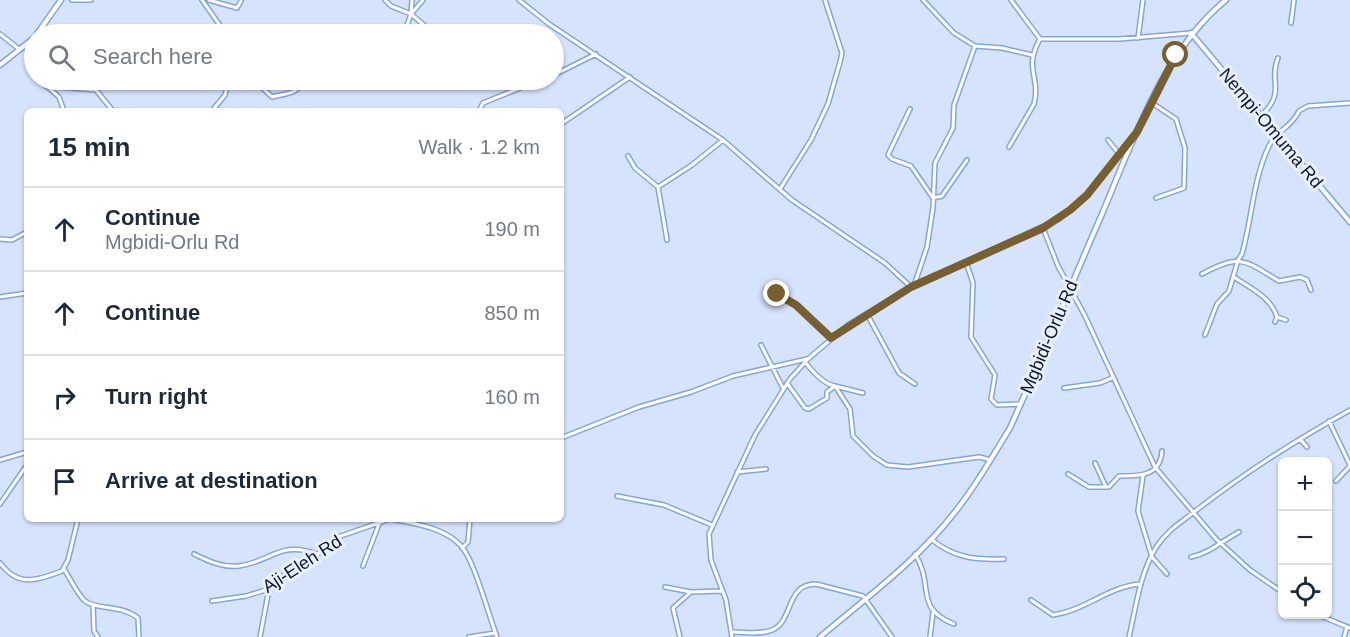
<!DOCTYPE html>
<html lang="en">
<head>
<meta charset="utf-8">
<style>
  body { margin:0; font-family:Helvetica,sans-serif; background:#f6f6f7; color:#1f2937 }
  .controls { position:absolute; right:18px; bottom:18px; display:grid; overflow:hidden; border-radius:9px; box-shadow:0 2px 4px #0004 }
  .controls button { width:54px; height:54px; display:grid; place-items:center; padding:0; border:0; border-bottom:2px solid #e0e1e3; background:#fff; color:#1f2937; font:30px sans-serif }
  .stop { position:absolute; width:18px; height:18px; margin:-14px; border:4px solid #775f30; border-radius:50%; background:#fff }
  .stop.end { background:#775f30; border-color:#fff; box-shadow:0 2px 6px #0008 }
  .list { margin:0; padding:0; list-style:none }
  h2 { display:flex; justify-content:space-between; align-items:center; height:78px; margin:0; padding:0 24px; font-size:26px }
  h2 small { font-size:20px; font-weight:400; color:#747a83 }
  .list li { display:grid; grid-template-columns:39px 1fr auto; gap:18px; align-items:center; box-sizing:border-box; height:84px; padding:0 24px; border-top:2px solid #e0e1e3 }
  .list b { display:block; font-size:22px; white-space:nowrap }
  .list p { margin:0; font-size:20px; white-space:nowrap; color:#747a83 }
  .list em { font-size:20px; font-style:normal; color:#747a83 }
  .icon { flex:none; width:33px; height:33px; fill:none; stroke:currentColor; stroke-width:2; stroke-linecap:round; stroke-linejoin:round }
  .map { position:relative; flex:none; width:1350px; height:637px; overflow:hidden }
  .search { position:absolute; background:#fff; box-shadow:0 2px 4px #0004; left:24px; top:24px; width:540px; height:66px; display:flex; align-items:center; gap:15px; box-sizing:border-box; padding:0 21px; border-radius:33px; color:#747a83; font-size:22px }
  .panel { position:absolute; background:#fff; box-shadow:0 2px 4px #0004; left:24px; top:108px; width:540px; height:414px; border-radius:9px }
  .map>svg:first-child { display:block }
</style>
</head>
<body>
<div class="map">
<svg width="1350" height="637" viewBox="0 0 1350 637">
  <rect width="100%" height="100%" fill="#d5e3fc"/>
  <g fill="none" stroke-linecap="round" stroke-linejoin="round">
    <g stroke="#84a4e0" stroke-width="6">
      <path id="street" d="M72 0H91
        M202 0 226 34
        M209 0 237 8 241 1
        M385 0 391 6 411 14
        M412 0 411 14 425 26
        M519 0 549 24 723 140 792 200 885 263 911 287
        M923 0 954 33 975 46 1002 48 1032 55
        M1011 0 1040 39H1119L1191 33
        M1291 23 1294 0
        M0 34 19 49
        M404 34 411 14 423 0
        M1138 38 1143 0
        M26 45 34 68
        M554 75 596 54
        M40 80 59 97 64 111
        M254 80 272 97C284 94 300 94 303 80
        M46 86 96 90 113 111
        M1152 103 1176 119 1185 148 1184 188 1156 198
        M910 109 888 155 892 159 911 166 933 198 942 196 967 160
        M212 111 225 95 229 80
        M479 111 483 103 540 80
        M1261 116C1287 91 1268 82 1278 58
        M561 124 630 77
        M1108 140 1119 154
        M1009 147 1034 104C1041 77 1023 69 1040 39
        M628 156 635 168 658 187
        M780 189 811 140 828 104 840 62 842 53 825 0
        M1043 228 1058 266 1085 316 1155 467 1216 539 1250 570 1282 592
        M0 239 12 240 27 232
        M667 240 658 187 692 165 723 140
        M966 262 973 283 971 337 995 375 991 399 997 405 1021 404
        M1202 274C1241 253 1244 260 1279 281L1300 277 1307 280 1311 290
        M1234 277C1250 288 1271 297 1277 317L1275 322
        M915 283 927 247 933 208 935 163 953 128 954 105 975 46
        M766 289 796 305 831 338
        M0 297 27 293
        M867 314 899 373 915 384
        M1277 317 1286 320
        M1205 335 1217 304 1229 291 1238 260 1242 254C1252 219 1253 179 1269 146 1276 131 1292 127 1299 111L1308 106 1350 103
        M761 345 783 388
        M805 362C812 371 823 384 835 386L850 409 853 436 873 456 887 465 908 467 979 457 991 460
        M787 383 805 408 809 409 827 398V392L835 386 863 393
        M1064 388 1100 383 1112 378
        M1329 421 1350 465
        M561 438 639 407 691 392 733 376 807 359
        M1300 439 1307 447
        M0 460 27 452
        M1095 463 1106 487
        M737 472 766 469
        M1068 474 1089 487H1109L1119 476C1139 476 1160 477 1162 451
        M1143 476 1138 511 1152 557 1167 574
        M1336 481 1350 466
        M617 496 664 505 712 525
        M0 504 27 465
        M391 519C415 523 453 529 466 553 478 573 488 613 497 637
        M931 539C954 558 975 560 1004 559
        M462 548 468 542 470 519
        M194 554C208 561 223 568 239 566 271 562 280 540 317 554
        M915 554C935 585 913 608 954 624
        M1191 557C1210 553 1222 541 1239 532
        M0 563C18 587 36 581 62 571L68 560 78 519
        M363 566 379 524
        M64 569C70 578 77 594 85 601 96 610 120 604 138 618L139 637
        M665 587 691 592 723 591
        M1031 600 1053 615C1087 610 1108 586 1141 584
        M212 601 246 596 269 589 277 579 318 554 335 538 390 519
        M93 605 94 631 98 637
        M1316 614 1350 628
        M733 632C745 632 760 635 772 630 794 621 785 584 816 584L863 596 892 637
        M260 637 269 589
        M469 637 495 633
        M680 637 673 608 691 592
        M732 637 726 600 711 560 709 534 755 435 790 379 808 359 849 324 911 287 1059 219 1087 195 1133 137
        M930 637 933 613
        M1129 637C1136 607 1140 572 1157 546 1167 531 1180 523 1194 512 1243 474 1296 440 1350 410
        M1344 637 1347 627"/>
    </g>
    <g stroke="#84a4e0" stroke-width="7">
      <path id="secondary" d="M1191 33 1350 222
        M37 34 61 0
        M0 65 34 38
        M820 637C866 598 918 560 955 512 976 486 992 457 1010 428 1042 357 1071 285 1102 214 1133 141 1163 51 1226 0"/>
    </g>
    <use href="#street" stroke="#fff" stroke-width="3"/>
    <use href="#secondary" stroke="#fff" stroke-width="4"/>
  </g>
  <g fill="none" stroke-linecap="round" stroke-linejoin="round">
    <path stroke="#775f30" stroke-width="8" d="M777 294 796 305 831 338 911 287 1043 228 1070 210 1087 195 1137 132 1176 55"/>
  </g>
  <g text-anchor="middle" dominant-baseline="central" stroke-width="6" stroke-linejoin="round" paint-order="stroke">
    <g font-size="18" fill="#0c182e" stroke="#e9f0fd">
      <text transform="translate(1271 128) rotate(50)">Nempi-Omuma Rd</text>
      <text transform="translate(1049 337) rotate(-67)">Mgbidi-Orlu Rd</text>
      <text transform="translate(302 564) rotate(-33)">Aji-Eleh Rd</text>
    </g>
  </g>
</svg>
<div class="controls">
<button>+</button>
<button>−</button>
<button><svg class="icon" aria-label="locate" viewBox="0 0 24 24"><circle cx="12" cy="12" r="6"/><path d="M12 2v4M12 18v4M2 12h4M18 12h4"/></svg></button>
</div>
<div class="stop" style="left:1176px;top:55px"></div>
<div class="stop end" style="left:777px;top:294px"></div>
<div class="search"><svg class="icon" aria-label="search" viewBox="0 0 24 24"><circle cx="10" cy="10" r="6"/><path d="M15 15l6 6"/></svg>Search here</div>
<section class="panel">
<h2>15 min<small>Walk · 1.2 km</small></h2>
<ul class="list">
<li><svg class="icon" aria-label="ahead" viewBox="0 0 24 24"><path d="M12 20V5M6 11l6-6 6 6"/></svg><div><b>Continue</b><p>Mgbidi-Orlu Rd</p></div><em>190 m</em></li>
<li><svg class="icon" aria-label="ahead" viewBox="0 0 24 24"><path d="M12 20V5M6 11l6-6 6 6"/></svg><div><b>Continue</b></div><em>850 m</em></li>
<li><svg class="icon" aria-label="right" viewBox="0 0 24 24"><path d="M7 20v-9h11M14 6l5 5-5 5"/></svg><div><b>Turn right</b></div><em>160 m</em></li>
<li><svg class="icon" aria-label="arrive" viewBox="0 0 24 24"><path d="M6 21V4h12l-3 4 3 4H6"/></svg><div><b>Arrive at destination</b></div></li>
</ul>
</section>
</div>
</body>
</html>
